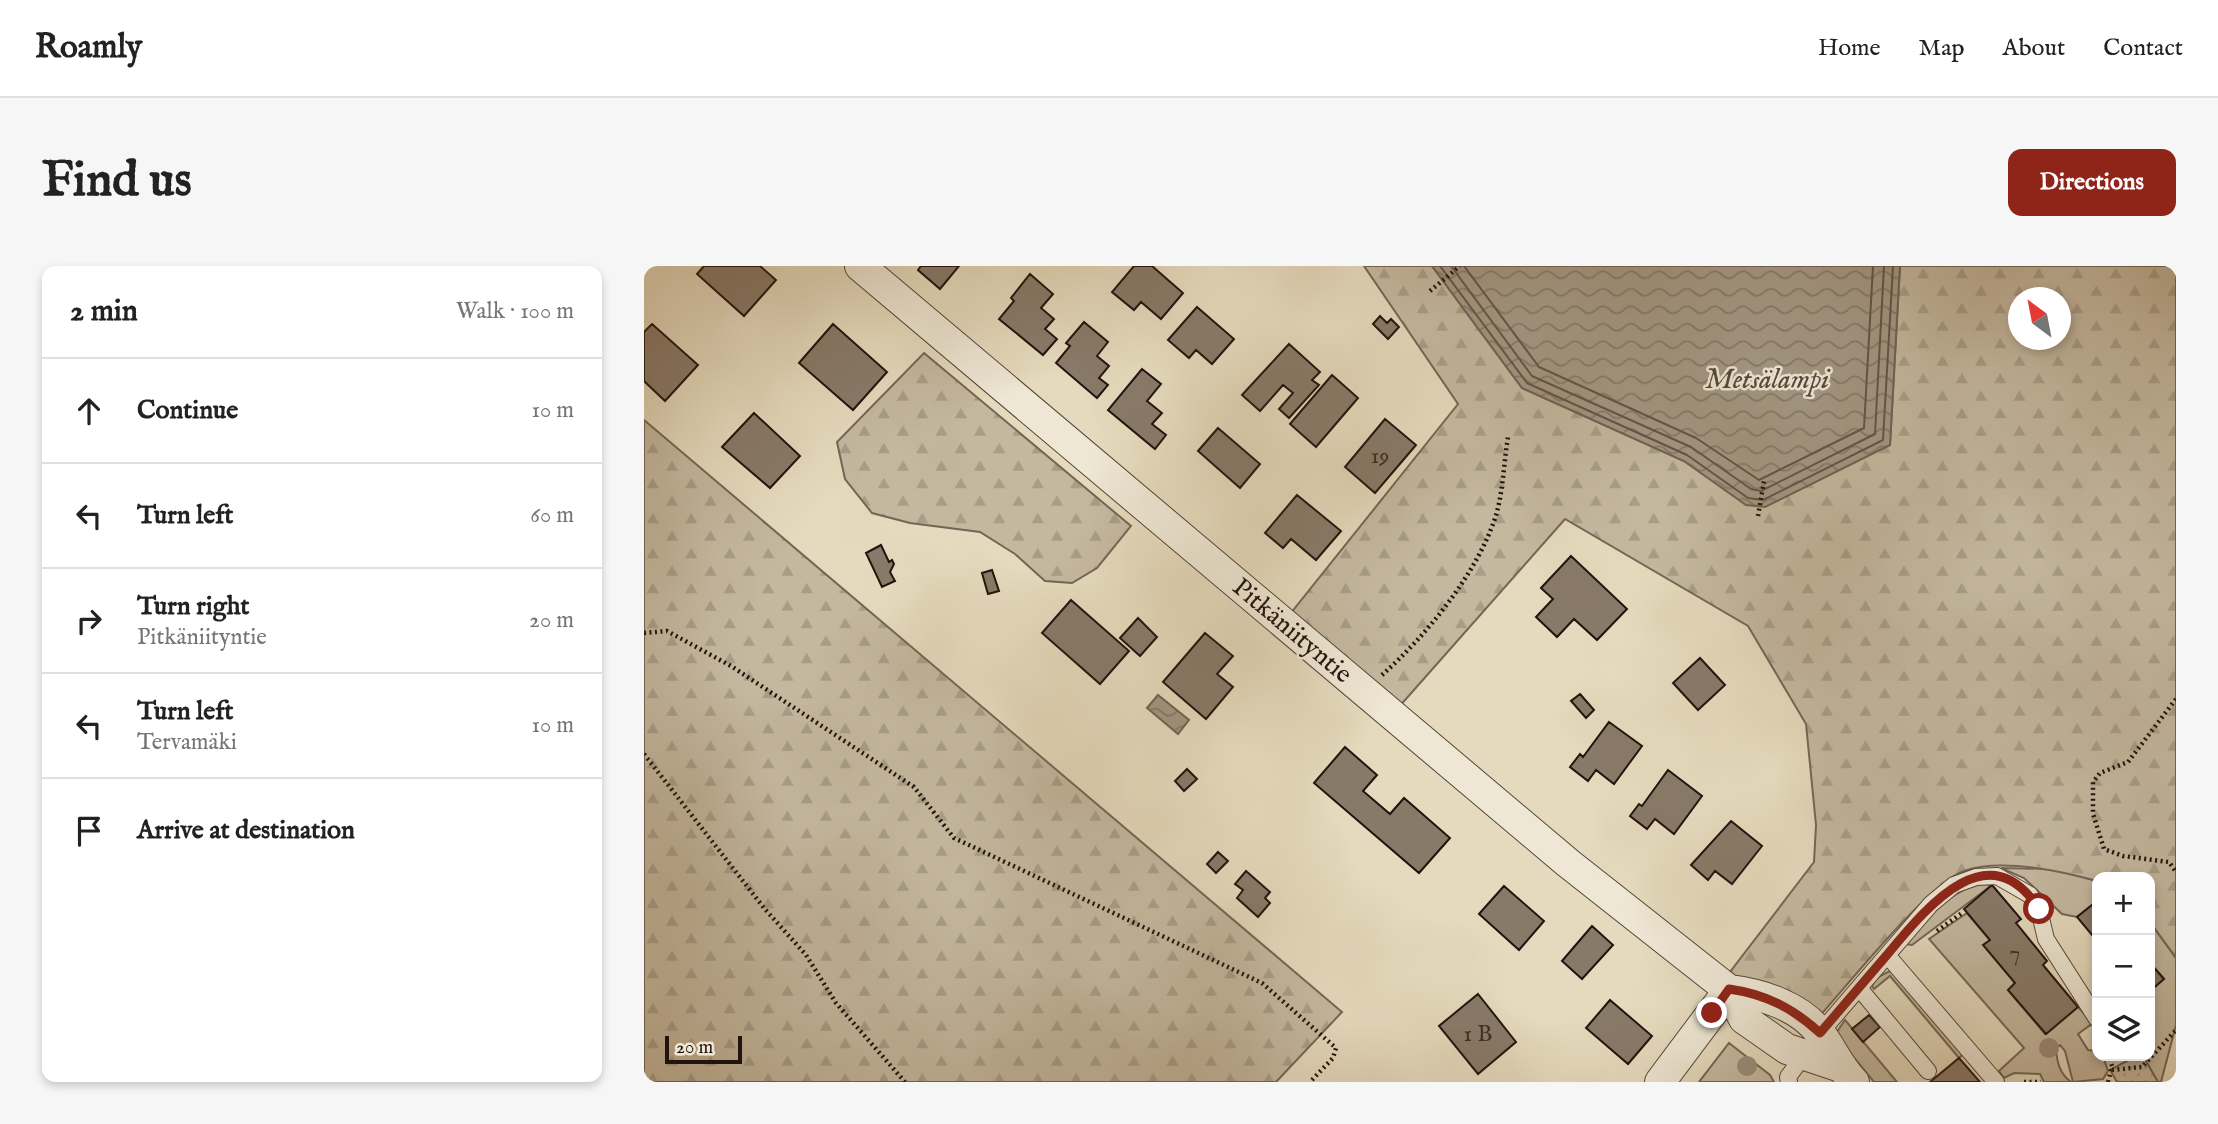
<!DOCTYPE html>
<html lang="en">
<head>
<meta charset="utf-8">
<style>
  body { margin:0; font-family:"IM FELL English",serif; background:#f6f6f6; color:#222 }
  .controls { position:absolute; right:21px; bottom:21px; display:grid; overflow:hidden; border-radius:14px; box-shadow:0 4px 10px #0003 }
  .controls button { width:63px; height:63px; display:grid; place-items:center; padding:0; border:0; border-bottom:2px solid #e0e0e0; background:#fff; color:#222; font:35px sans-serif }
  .compass { position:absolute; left:1364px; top:21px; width:63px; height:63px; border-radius:50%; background:#fff; box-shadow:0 4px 10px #0003; rotate:328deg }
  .scale { position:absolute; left:21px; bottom:18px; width:77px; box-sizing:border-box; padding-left:7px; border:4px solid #23130e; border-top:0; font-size:19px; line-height:24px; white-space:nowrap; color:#23130e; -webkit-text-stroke:5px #eee7d4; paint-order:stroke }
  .stop { position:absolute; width:21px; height:21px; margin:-16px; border:5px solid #8f2418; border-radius:50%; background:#fff }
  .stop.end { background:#8f2418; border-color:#fff; box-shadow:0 2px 7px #0008 }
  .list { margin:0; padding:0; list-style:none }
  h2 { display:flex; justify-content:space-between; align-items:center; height:91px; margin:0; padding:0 28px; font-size:30px }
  h2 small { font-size:23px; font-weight:400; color:#767676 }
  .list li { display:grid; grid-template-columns:46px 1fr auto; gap:21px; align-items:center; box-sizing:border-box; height:105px; padding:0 28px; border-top:2px solid #e0e0e0 }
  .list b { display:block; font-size:26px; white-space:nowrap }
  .list p { margin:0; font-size:23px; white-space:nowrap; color:#767676 }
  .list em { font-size:23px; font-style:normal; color:#767676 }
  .icon { flex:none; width:38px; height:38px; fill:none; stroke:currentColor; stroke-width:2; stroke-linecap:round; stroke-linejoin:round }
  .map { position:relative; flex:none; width:1532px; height:816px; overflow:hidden; border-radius:14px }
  header { display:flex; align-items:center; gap:42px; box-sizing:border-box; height:98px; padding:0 35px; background:#fff; border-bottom:2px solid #e0e0e0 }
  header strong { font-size:33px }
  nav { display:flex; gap:38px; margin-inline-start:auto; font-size:24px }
  .intro { display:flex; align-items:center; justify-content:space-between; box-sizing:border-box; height:168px; padding:0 42px }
  h1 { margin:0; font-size:49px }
  .button { padding:18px 32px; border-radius:14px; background:#8f2418; color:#fff; font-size:24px; font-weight:700 }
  main { display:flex; gap:42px; padding:0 42px }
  aside { flex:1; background:#fff; border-radius:14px; box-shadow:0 4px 10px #0003 }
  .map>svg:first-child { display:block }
</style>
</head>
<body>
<header>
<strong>Roamly</strong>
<nav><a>Home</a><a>Map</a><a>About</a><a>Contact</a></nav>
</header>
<div class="intro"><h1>Find us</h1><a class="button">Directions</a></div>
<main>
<aside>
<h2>2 min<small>Walk · 100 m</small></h2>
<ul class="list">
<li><svg class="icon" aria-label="ahead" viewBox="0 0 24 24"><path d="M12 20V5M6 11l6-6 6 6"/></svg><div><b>Continue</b></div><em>10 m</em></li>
<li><svg class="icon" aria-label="left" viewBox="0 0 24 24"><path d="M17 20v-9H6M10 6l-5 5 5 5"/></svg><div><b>Turn left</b></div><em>60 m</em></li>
<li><svg class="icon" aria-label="right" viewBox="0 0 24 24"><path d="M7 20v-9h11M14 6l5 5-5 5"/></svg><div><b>Turn right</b><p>Pitkäniityntie</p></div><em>20 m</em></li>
<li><svg class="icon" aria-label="left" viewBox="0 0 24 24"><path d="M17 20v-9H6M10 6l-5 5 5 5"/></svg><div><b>Turn left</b><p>Tervamäki</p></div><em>10 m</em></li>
<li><svg class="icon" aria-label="arrive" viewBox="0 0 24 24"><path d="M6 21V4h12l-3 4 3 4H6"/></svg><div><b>Arrive at destination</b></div></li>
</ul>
</aside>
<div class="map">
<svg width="1532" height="816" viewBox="0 0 1532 816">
  <defs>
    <pattern id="forest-firs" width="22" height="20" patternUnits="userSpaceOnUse" patternTransform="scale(1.75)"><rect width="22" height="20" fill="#c4b89f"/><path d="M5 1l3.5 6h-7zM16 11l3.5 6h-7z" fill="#a89d88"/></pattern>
    <pattern id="park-dots" width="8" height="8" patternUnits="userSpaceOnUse" patternTransform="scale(1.75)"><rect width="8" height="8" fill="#c4b89f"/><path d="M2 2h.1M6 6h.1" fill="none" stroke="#a89d88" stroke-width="1.8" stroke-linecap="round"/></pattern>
    <pattern id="water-waves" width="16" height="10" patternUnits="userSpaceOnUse" patternTransform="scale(1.75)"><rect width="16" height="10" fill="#a39682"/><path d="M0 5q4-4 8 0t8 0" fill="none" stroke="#847969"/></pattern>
  </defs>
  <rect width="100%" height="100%" fill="#e5dabd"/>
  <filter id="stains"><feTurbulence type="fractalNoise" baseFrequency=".00286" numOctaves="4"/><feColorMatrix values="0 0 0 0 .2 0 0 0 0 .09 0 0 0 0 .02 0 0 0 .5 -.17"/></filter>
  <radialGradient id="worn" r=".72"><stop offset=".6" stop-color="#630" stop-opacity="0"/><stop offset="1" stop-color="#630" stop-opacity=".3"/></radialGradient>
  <path fill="#c4b89f" stroke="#746656" stroke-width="2" d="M1357 602 1408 603 1453 615V635L1433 651 1418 648 1380 612Z
    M1332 617 1348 619 1268 679 1261 678 1299 636Z
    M1323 647 1346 674 1371 717 1364 724 1401 768 1434 741 1449 757 1434 768 1444 784 1453 785V790H1459L1464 805 1459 813 1429 816 1421 785 1416 779 1412 782C1413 796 1415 807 1427 816H1400L1396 808 1370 807 1360 812 1355 805 1380 782 1285 673Z
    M1506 656 1532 692V759L1517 816H1514L1499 790H1506V725L1520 713 1506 697Z
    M1250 703 1321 786 1315 792 1246 710 1230 723 1228 720 1232 712Z
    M1201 754 1253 816H1230L1191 769Z
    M1085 777 1126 809 1130 816H1055Z"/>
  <path fill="url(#forest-firs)" stroke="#746656" stroke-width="2" fill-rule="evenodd" d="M720 0H788L878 122 1040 195 1102 238 1246 179 1256 0H1532V692L1506 656V611H1453V615C1416 605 1358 592 1320 605 1285 617 1202 721 1173 753L1083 710 1170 596 1172 559 1162 458 1104 360 921 253 754 442 647 347 814 138ZM1374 32H1416V74H1374Z
    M280 87 487 260 453 302 428 317 401 315 371 288 336 266 266 257 228 247 201 213 193 176Z
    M0 154 698 746 632 816H0Z"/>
  <path fill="url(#park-dots)" stroke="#746656" stroke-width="2" d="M1492 790H1499L1514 816H1473L1466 804Z"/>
  <path fill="url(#water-waves)" stroke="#706254" stroke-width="2" d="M788 0H1256L1246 179 1121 241 1102 239 1040 195 878 122Z
    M514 429 545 454 534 468 503 442Z"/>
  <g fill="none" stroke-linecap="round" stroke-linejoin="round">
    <path stroke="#635448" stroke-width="2" d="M796 0 883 117 1043 189 1104 232 1119 234 1239 174 1249 0
      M807 0 888 110 1047 181 1107 223 1117 225 1231 168 1240 0
      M820 0 895 101 1052 172 1115 214 1220 162 1229 0"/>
  </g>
  <path fill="#887a69" stroke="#23130e" stroke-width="2" d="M60 0H116L132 14 100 50 53 8Z
    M277 0H315L296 23 274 4Z
    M490 0H508L539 27 517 53 497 36 490 44 468 26Z
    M386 8 409 28 397 42 410 53 401 63 413 73 399 89 355 53 370 35 367 32Z
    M553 41 590 73 568 98 552 84 545 92 524 74Z
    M736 50 743 57 747 53 755 61 744 73 729 58Z
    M440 56 464 76 453 90 465 100 455 112 464 119 453 132 412 97 426 80 422 77Z
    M8 58 54 99 21 135 0 115V66Z
    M189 58 243 106 209 144 155 97Z
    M645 78 676 106 668 114 675 119 645 152 635 143 649 127 639 119 616 145 598 129Z
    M498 103 517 118 503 135 518 147 508 158 522 169 511 183 464 144Z
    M688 109 714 132 672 181 646 158Z
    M110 147 156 190 126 222 78 181Z
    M741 153 772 179 731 227 701 201Z
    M574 162 616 198 596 222 554 185Z
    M653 229 697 265 672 294 647 273 639 282 621 267Z
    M237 279 245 296 248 294 250 298 246 306 251 315 238 321 222 287Z
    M927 290 983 343 953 374 930 353 913 371 892 351 909 333 897 322Z
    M348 304 355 325 344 328 338 307Z
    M427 334 485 385 456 418 398 367Z
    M494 352 513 371 496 390 476 372Z
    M561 367 589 390 573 408 589 421 562 453 519 416Z
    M1056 392 1081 419 1054 444 1029 417Z
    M936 428 950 444 942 452 927 435Z
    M965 456 998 480 970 518 952 504 944 515 926 501 936 488 939 491Z
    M701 481 733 509 719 525 746 548 760 532 806 572 775 607 670 517Z
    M543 503 553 513 540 525 531 515Z
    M1024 504 1058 530 1030 568 1011 553 1003 563 986 550 995 538 998 540Z
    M1087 555 1118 580 1088 618 1071 605 1064 614 1047 599Z
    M574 586 584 595 572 607 563 598Z
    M602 605 626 626 621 632 626 637 614 651 593 632 599 624 591 618Z
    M1348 619 1377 653 1372 657 1403 695 1399 699 1434 741 1402 768 1364 724 1371 717 1339 679 1346 674 1320 643Z
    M860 620 900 655 875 684 835 648Z
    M1453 635V675L1433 651Z
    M948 660 969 679 938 713 918 695Z
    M1506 697 1520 713 1506 725Z
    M834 728 872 776 834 808 795 760Z
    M966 734 1008 770 984 798 942 762Z
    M1225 749 1236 761 1219 776 1208 763Z
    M1315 792 1336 816H1286Z"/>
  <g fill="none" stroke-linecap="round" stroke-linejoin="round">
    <g stroke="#54453a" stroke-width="18">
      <path id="lane" d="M1243 689 1352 816
        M1215 722 1284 805
        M1145 816 1144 811 1176 767 1287 638 1310 619 1332 611 1353 610 1386 629 1395 644 1402 673 1453 753"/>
    </g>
    <g stroke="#54453a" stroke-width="32">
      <path id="street" d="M216 0 924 597 1085 724 1100 753 1143 783 1194 800
        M1085 724C1117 728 1156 740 1176 767 1189 784 1195 801 1210 816
        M1016 816 1085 724"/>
    </g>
    <path stroke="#23130e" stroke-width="4.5" stroke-dasharray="2 3.5" stroke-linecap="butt" d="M786 25 816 0
      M1114 250 1120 215
      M0 367 23 365 87 400 270 521 310 572 618 717 692 782 689 792 666 816
      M738 409C783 369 836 304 853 246 859 223 860 196 864 171
      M1532 433 1484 496 1456 507 1449 516V548L1460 583 1479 590 1525 596 1532 606
      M0 488 120 642 162 689 192 737 261 816
      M1293 665 1318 647
      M1468 804 1498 801 1532 764
      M1380 816H1397
      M1464 816 1468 800 1465 790"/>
    <use href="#lane" stroke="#eee7d4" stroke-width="16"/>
    <use href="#street" stroke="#eee7d4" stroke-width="30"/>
  </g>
  <g fill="#998c79">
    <circle cx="1405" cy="782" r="10"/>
    <circle cx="1103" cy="800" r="10"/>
  </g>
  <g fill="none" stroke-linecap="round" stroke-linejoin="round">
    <path stroke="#8f2418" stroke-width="9" d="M1068 747 1085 723C1121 728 1149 742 1176 767 1198 741 1220 716 1242 690 1280 645 1343 563 1395 643"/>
  </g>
  <g text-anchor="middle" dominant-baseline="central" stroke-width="5" stroke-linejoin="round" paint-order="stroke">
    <g font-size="23" fill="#3c2d25">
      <text x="736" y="190">19</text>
      <text x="1371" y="687">7</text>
      <text x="834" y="768">1 B</text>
    </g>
    <g font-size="26" fill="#23130e" stroke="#eee7d4">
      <text transform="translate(648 365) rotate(40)">Pitkäniityntie</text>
    </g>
    <g font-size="28" font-style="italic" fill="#56473c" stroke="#eee7d4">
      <text x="1123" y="114">Metsälampi</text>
    </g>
  </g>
  <rect width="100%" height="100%" filter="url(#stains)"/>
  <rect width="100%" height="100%" fill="url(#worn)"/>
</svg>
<div class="controls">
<button>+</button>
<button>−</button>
<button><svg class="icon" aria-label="layers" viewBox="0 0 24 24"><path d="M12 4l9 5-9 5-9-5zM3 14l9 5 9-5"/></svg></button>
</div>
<svg class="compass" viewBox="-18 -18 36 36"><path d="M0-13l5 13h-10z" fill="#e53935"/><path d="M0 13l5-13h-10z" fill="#767676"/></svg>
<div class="scale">20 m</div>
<div class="stop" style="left:1395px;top:643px"></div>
<div class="stop end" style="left:1068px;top:747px"></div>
</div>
</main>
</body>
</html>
